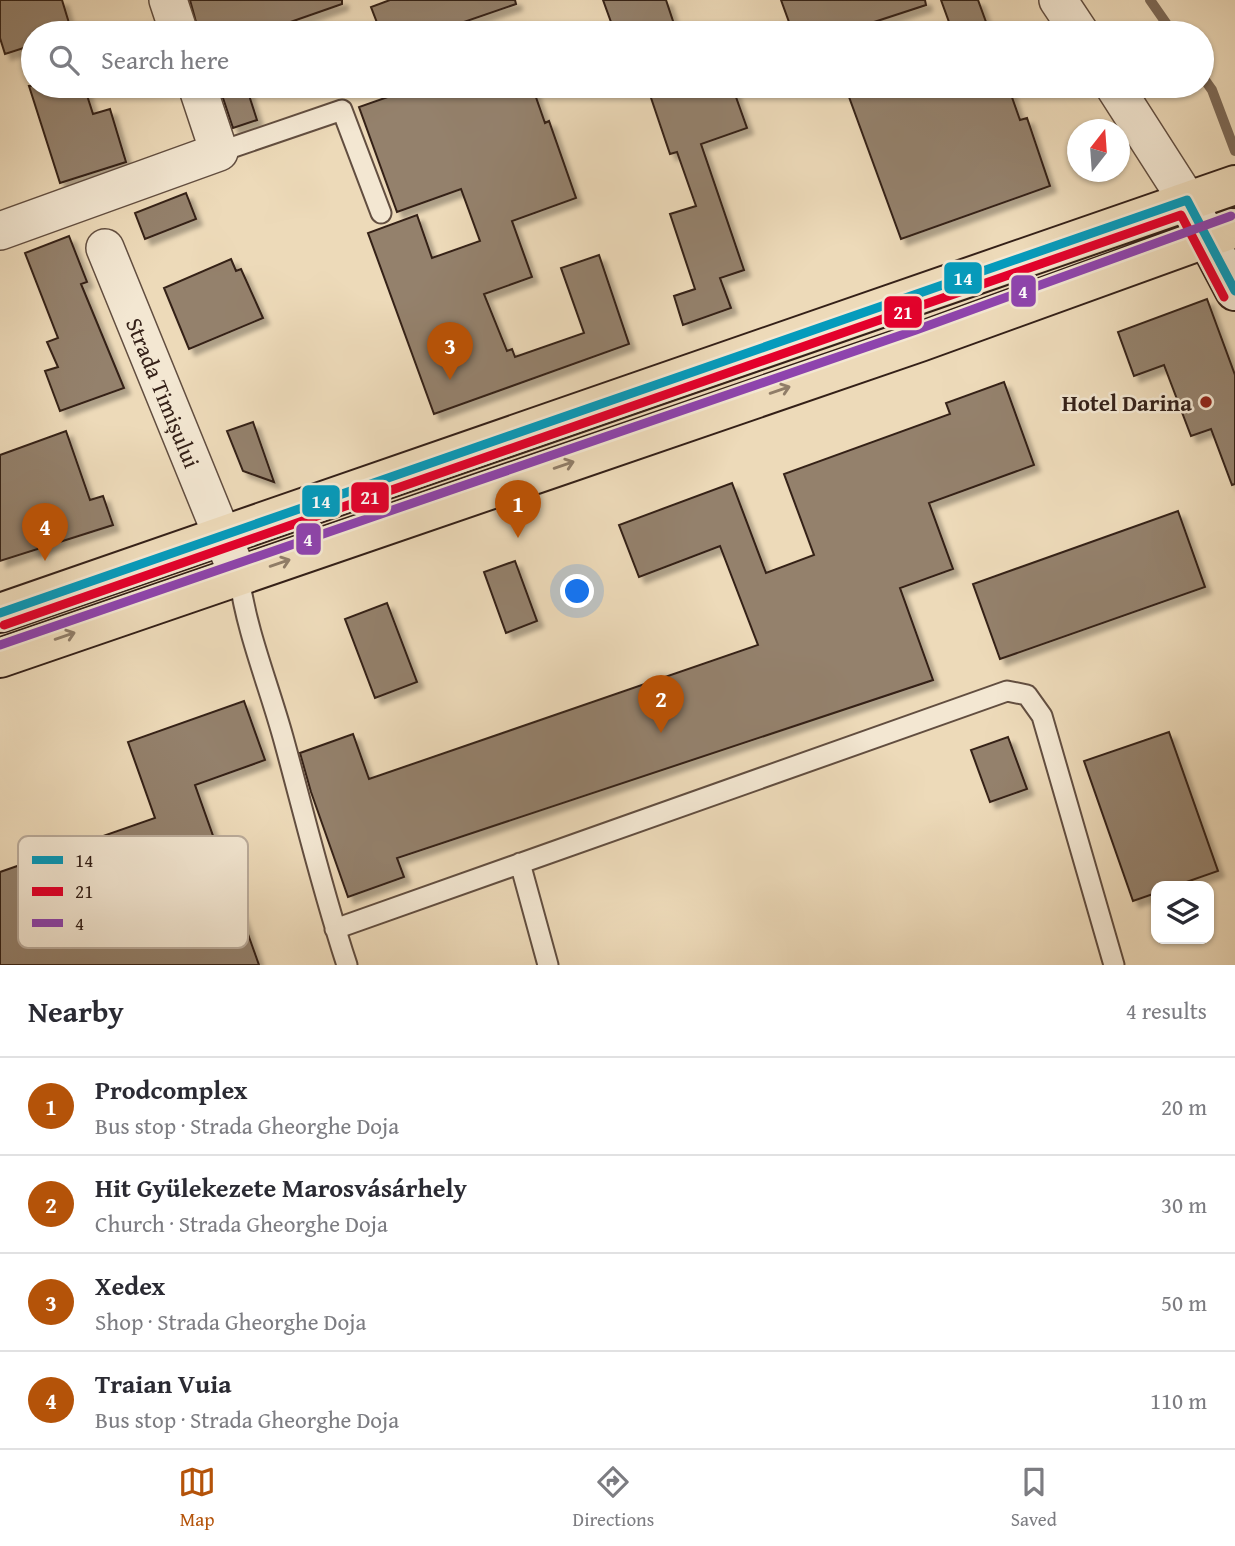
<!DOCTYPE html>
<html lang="en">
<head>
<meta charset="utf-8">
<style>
  body { margin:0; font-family:"Gentium Book Plus",serif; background:#f7f7f7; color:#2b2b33 }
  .controls { position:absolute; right:21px; bottom:21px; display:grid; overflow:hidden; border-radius:14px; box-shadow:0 2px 5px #0004 }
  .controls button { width:63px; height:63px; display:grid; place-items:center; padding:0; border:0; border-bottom:2px solid #e1e1e2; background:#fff; color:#2b2b33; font:35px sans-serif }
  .compass { position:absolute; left:1067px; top:119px; width:63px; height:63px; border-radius:50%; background:#fff; box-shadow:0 2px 5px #0004; rotate:17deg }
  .you { position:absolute; left:578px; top:592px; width:24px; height:24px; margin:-18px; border:5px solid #fff; border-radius:50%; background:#1a73e8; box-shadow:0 0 0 10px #1a73e833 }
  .badge { display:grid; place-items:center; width:46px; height:46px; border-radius:50%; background:#b45309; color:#fff; font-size:23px; font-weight:700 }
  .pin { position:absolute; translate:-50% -58px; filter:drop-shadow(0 2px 4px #0008) }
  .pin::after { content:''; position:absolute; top:37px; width:24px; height:21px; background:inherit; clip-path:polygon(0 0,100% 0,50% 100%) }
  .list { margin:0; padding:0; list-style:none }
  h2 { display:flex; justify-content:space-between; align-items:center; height:91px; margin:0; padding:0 28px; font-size:30px }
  h2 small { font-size:23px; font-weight:400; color:#7c7c81 }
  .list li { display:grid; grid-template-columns:46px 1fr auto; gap:21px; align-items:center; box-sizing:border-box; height:98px; padding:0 28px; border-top:2px solid #e1e1e2 }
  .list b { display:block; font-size:26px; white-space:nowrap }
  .list p { margin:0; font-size:23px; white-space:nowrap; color:#7c7c81 }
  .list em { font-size:23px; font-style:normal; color:#7c7c81 }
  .icon { flex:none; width:38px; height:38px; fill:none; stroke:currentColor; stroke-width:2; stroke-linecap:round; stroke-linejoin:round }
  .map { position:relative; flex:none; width:1235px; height:965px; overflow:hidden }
  .search { position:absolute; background:#fff; box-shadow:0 2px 5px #0004; left:21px; right:21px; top:21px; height:77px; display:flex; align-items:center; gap:18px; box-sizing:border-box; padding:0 24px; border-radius:38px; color:#7c7c81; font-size:26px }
  .sheet { height:483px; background:#fff }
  nav { display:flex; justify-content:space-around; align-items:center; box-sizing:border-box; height:98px; border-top:2px solid #e1e1e2; background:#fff; font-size:19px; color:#7c7c81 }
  nav a { display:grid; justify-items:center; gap:4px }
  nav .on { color:#b45309 }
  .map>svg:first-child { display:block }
</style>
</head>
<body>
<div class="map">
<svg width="1235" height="965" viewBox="0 0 1235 965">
  <defs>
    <filter id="shadow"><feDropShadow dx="6" dy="6" stdDeviation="2" flood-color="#0004"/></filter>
  </defs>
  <rect width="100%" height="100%" fill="#eddab9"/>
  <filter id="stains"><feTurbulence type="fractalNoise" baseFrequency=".00286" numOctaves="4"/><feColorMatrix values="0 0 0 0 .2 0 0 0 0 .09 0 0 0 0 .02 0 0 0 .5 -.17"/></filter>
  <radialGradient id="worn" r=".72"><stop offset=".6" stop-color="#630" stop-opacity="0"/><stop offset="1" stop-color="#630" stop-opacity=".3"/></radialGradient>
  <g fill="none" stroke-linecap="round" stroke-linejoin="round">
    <path stroke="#7d6a58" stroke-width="10" d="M1150 0 1173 33
      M1202 76 1212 90 1235 151"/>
  </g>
  <path fill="#94816c" stroke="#342018" stroke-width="2" filter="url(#shadow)" d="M0 0H62L72 33H33V45L5 54 0 38Z
    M190 0H342V4L259 33H199Z
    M390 0H515L516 4 432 33H381L371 7Z
    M603 0H666L677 33H615Z
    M781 0H925L926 5 862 26 864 33H793Z
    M941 0H978L990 33H953Z
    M29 86H84L93 114 110 109 126 162 60 183Z
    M219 86H246L257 120 233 128Z
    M419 86H532L545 123 549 121 576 198 512 221 532 277 484 294 507 351 512 349 515 357 584 333 561 268 599 255 629 344 434 414 368 233 417 215 432 258 480 241 461 189 397 212 359 107Z
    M647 86H732L747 128 701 144 744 270 720 278 731 308 683 325 674 296 695 289 670 214 696 206 677 152 670 154Z
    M845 86H1008L1020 120 1027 118 1050 186 901 239Z
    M186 193 196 219 145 239 135 213Z
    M69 236 87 282 81 284 124 388 60 411 45 371 58 367 47 342 58 338 25 253Z
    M231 259 236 271 241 269 263 318 189 349 164 288Z
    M1207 299 1235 375V484L1232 485 1211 429 1191 436 1164 365 1134 376 1118 332Z
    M1004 382 1034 465 929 503 953 569 900 588 933 680 397 858 404 877 348 897 311 792 300 753 353 734 369 779 758 645 720 546 639 577 619 525 732 483 766 573 814 555 784 474 950 414 946 403Z
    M253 422 274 482 243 471 227 431Z
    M66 431 90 500 103 496 113 525 0 561V455Z
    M1178 511 1205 587 1000 659 973 584Z
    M515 561 537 621 506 633 484 572Z
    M387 603 417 682 375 698 345 619Z
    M244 701 265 760 195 785 259 965H0V872L155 818 128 742Z
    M1169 732 1218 871 1175 886H1156V893L1133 901 1084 761Z
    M1008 737 1027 789 990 802 971 750Z"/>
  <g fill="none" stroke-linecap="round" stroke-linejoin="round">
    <g stroke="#624e40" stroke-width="23">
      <path id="lane" d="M219 152 342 110 381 213
        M239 577C247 633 268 683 283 737 304 813 322 890 347 965
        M520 863 548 965
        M335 929 1007 691 1027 695 1042 716 1114 965"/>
    </g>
    <g stroke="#624e40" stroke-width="40">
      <g id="street">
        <path d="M168 0 179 33"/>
        <path d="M1058 0 1080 33"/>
        <path d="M1114 86 1187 200"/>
        <path d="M0 231 219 152 197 86"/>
        <path id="s1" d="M105 248 239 577"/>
      </g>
    </g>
    <g stroke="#342018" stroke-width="42">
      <path id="secondary" d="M1187 200 1235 291"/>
    </g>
    <g stroke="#342018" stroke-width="42">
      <path id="primary" d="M0 613 1235 185
        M0 658 920 342 1235 228"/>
    </g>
    <use href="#lane" stroke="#f3e7d2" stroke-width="19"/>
    <use href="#street" stroke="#f3e7d2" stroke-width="37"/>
    <use href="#secondary" stroke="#f3e7d2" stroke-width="38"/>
    <use href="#primary" stroke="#eddab9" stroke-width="38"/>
    <g stroke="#f3e7d2" stroke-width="14">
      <path id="bus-1" d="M0 613 1187 200 1235 291"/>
    </g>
    <g stroke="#f3e7d2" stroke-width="14">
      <path id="bus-2" d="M4 625 1181 215 1224 297"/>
    </g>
    <g stroke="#f3e7d2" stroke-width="14">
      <path id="bus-3" d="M0 645 916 330 1231 216"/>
    </g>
    <use href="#bus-1" stroke="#059bbc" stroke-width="9"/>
    <use href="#bus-2" stroke="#e4002b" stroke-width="9"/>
    <use href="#bus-3" stroke="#8e44ad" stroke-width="9"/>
  </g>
  <defs><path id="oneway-shaft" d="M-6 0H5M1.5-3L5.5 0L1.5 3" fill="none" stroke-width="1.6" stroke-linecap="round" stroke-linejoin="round" transform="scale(1.75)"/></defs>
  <g stroke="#907d68">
    <use href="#oneway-shaft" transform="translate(780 390) rotate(-19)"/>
    <use href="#oneway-shaft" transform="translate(564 465) rotate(-19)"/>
    <use href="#oneway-shaft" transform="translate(280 563) rotate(-19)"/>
    <use href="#oneway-shaft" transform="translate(65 636) rotate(-19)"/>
  </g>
  <circle fill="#8f2418" stroke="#f3e7d2" stroke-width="2.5" cx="1206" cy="402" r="7"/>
  <g text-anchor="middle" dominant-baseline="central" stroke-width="5" stroke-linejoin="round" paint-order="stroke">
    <g font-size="23" fill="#342018" stroke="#f3e7d2">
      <text stroke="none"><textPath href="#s1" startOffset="156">Strada Timișului</textPath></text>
    </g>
    <g font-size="23" font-weight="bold" fill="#342018" stroke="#f3e7d2" text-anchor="end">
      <text x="1192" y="402">Hotel Darina</text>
    </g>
  </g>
  <rect x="18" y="836" width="230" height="112" rx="10" fill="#f3e7d2" stroke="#baab9a" stroke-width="2"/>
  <rect x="32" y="856" width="31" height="8" fill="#059bbc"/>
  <rect x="32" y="887" width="31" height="9" fill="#e4002b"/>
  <rect x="32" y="919" width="31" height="8" fill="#8e44ad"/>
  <g font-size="19" fill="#342018">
    <text x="75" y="867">14</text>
    <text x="75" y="898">21</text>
    <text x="75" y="930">4</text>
  </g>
  <g stroke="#f3e7d2" stroke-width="2.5">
    <rect x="943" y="261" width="40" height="34" rx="7" fill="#059bbc"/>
    <rect x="1010" y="274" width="27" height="34" rx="7" fill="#8e44ad"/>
    <rect x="883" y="295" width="40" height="34" rx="7" fill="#e4002b"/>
    <rect x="350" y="481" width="40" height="33" rx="7" fill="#e4002b"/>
    <rect x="301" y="484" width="40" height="34" rx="7" fill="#059bbc"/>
    <rect x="295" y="522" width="27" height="34" rx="7" fill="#8e44ad"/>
  </g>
  <g font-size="19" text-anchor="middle" font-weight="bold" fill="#fff">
    <text x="963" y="285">14</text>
    <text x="1023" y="298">4</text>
    <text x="903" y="319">21</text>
    <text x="370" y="504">21</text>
    <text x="321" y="508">14</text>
    <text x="308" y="546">4</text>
  </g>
  <rect width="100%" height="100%" filter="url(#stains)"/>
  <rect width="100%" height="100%" fill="url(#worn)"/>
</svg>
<div class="controls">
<button><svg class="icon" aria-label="layers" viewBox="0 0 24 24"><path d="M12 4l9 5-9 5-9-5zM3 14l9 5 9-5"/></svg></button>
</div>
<svg class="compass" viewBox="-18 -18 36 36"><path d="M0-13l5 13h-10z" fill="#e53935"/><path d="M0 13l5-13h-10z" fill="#7c7c81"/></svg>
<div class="you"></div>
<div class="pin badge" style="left:518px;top:538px">1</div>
<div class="pin badge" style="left:661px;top:733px">2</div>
<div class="pin badge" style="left:450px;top:380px">3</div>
<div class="pin badge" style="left:45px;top:561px">4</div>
<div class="search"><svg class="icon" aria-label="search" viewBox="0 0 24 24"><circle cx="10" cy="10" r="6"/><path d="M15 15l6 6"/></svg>Search here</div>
</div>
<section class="sheet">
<h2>Nearby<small>4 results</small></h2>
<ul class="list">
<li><span class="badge">1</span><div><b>Prodcomplex</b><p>Bus stop · Strada Gheorghe Doja</p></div><em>20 m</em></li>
<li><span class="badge">2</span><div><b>Hit Gyülekezete Marosvásárhely</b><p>Church · Strada Gheorghe Doja</p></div><em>30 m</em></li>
<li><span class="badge">3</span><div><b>Xedex</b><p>Shop · Strada Gheorghe Doja</p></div><em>50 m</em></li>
<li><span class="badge">4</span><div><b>Traian Vuia</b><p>Bus stop · Strada Gheorghe Doja</p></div><em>110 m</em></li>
</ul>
</section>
<nav>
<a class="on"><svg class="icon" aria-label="map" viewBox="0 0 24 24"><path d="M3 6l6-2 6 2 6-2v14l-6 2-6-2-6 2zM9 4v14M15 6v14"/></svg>Map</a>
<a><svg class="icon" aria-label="directions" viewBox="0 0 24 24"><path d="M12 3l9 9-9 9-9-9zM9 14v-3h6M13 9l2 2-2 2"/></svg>Directions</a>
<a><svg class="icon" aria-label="saved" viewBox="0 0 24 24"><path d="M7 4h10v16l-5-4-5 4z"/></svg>Saved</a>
</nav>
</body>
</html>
